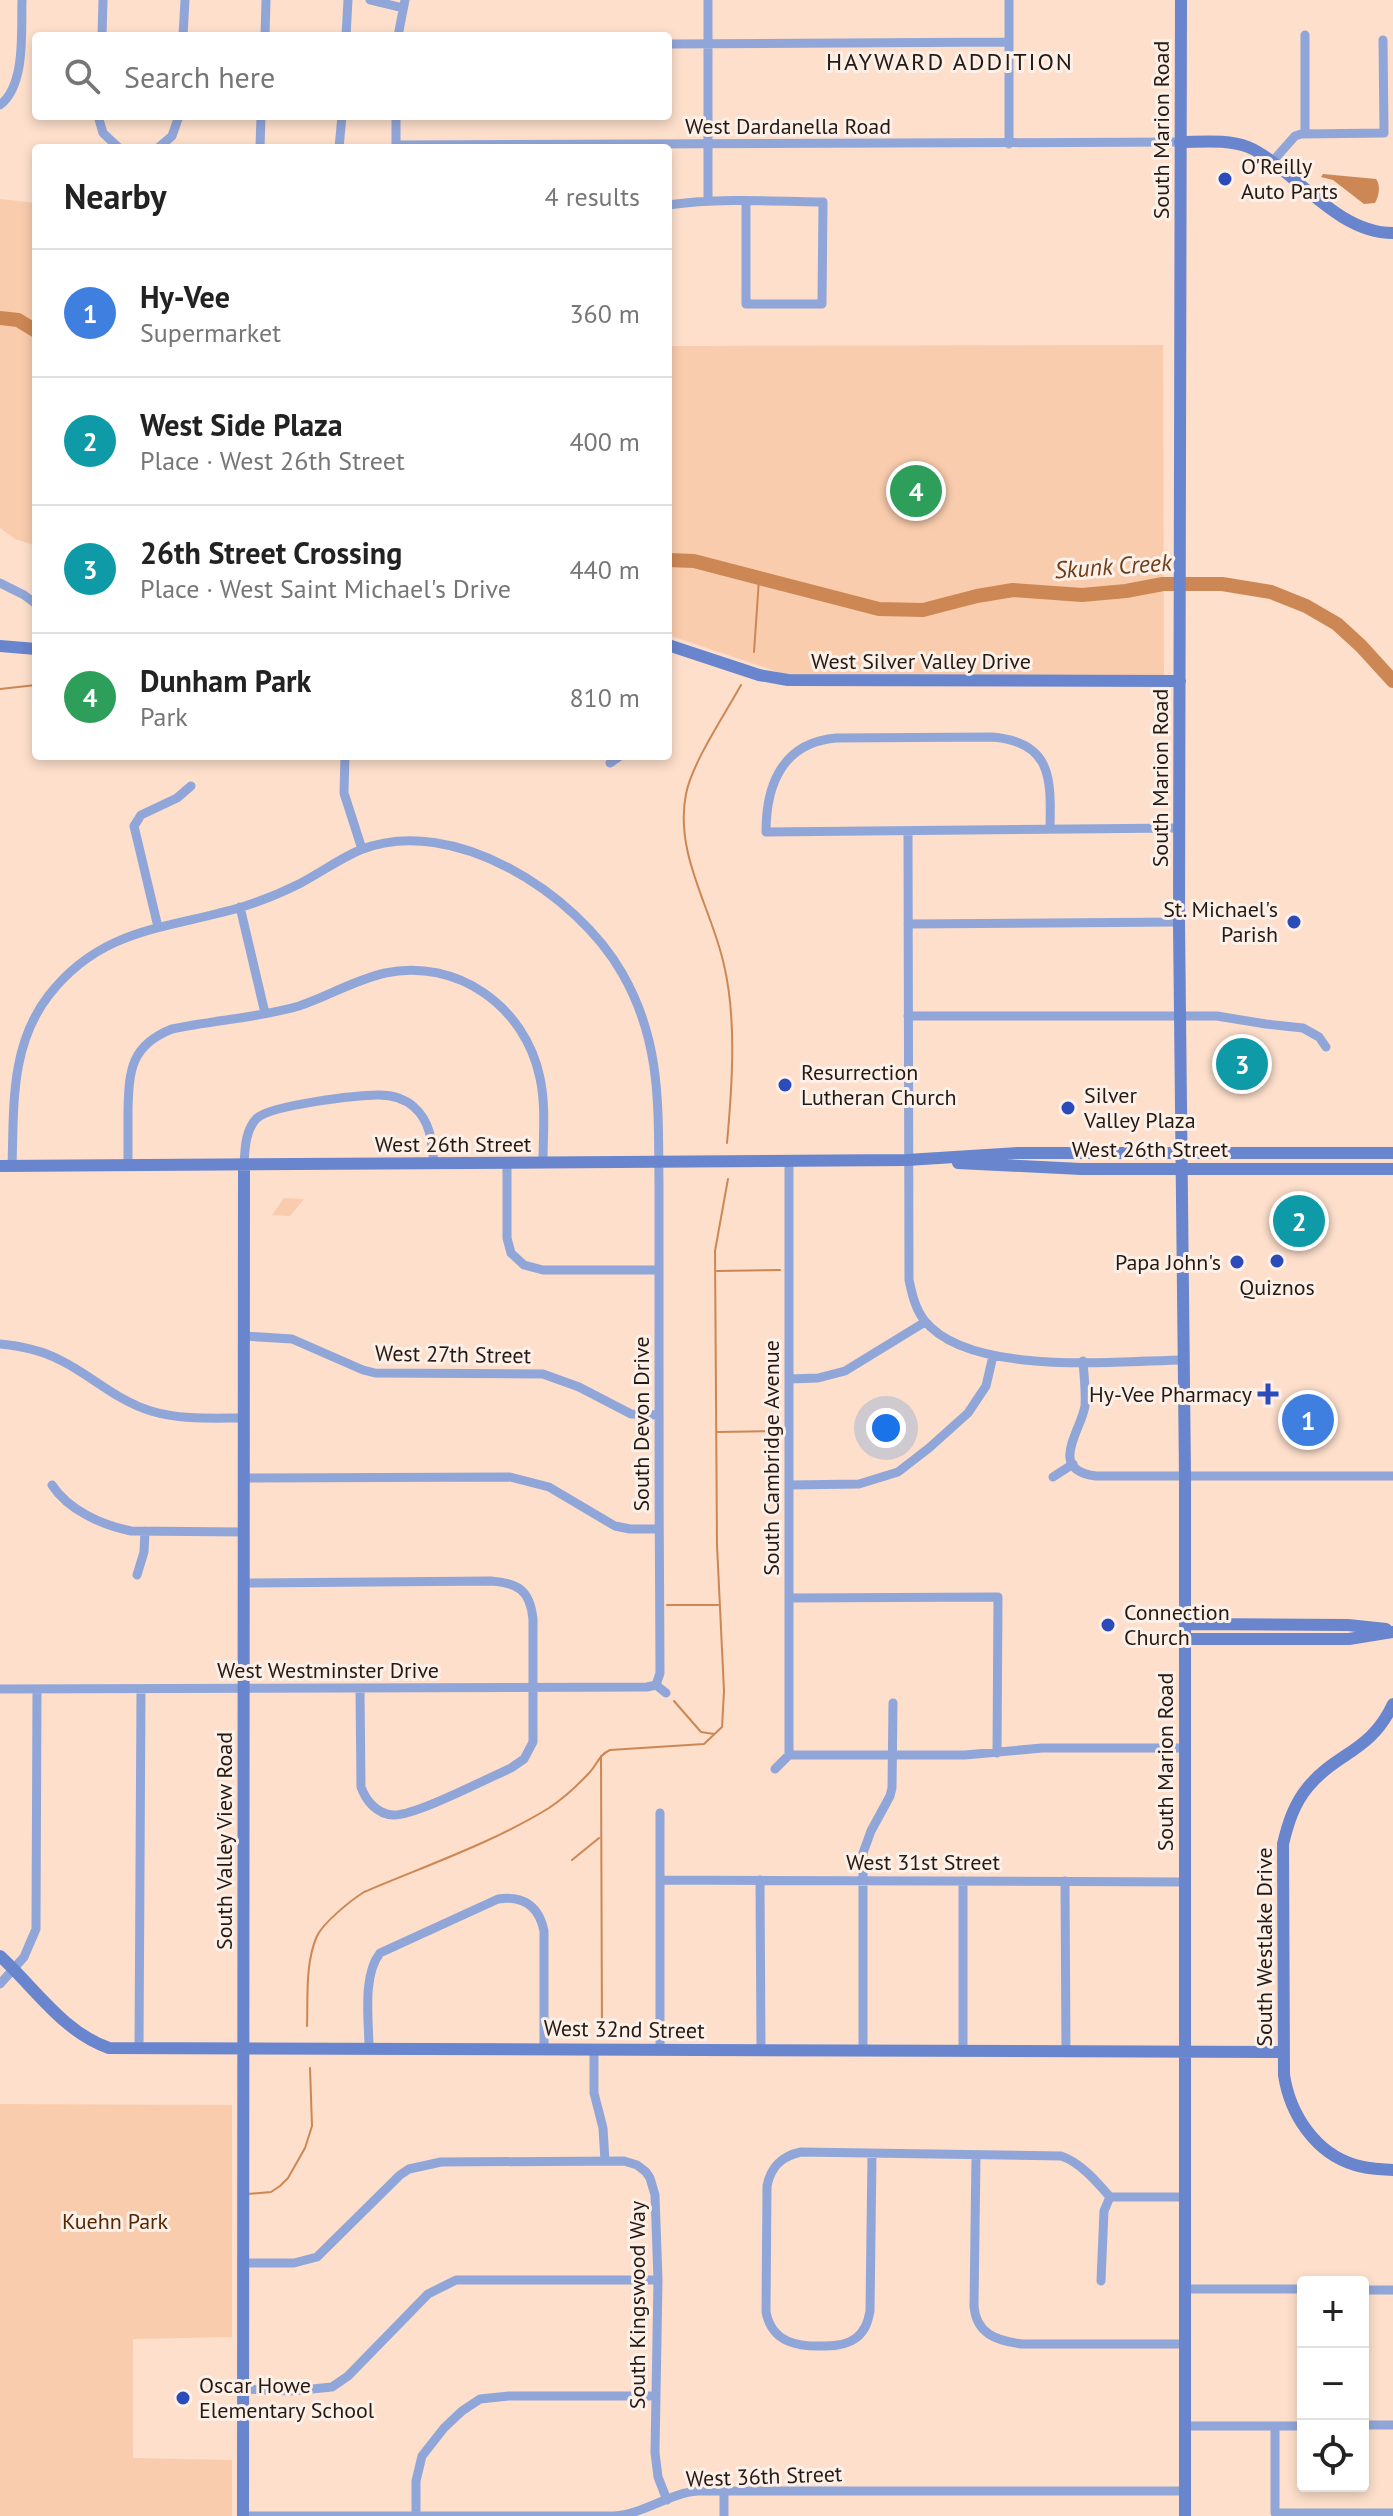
<!DOCTYPE html>
<html lang="en">
<head>
<meta charset="utf-8">
<style>
  body { margin:0; font-family:"PT Sans",sans-serif; background:#f2f2f2; color:#222 }
  .controls { position:absolute; right:24px; bottom:24px; display:grid; overflow:hidden; border-radius:8px; box-shadow:0 4px 12px #0003 }
  .controls button { width:72px; height:72px; display:grid; place-items:center; padding:0; border:0; border-bottom:2px solid #e0e0e0; background:#fff; color:#222; font:40px sans-serif }
  .you { position:absolute; left:886px; top:1428px; width:28px; height:28px; margin:-20px; border:6px solid #fff; border-radius:50%; background:#1a73e8; box-shadow:0 0 0 12px #1a73e833 }
  .badge { display:grid; place-items:center; width:52px; height:52px; border-radius:50%; background:#2b4bbb; color:#fff; font-size:26px; font-weight:700 }
  .pin { position:absolute; translate:-50% -50%; border:4px solid #fff; box-shadow:0 2px 8px #0006 }
  .list { margin:0; padding:0; list-style:none }
  h2 { display:flex; justify-content:space-between; align-items:center; height:104px; margin:0; padding:0 32px; font-size:34px }
  h2 small { font-size:26px; font-weight:400; color:#767676 }
  .list li { display:grid; grid-template-columns:52px 1fr auto; gap:24px; align-items:center; box-sizing:border-box; height:128px; padding:0 32px; border-top:2px solid #e0e0e0 }
  .list b { display:block; font-size:30px; white-space:nowrap }
  .list p { margin:0; font-size:26px; white-space:nowrap; color:#767676 }
  .list em { font-size:26px; font-style:normal; color:#767676 }
  .icon { flex:none; width:44px; height:44px; fill:none; stroke:currentColor; stroke-width:2; stroke-linecap:round; stroke-linejoin:round }
  .map { position:relative; flex:none; width:1393px; height:2516px; overflow:hidden }
  .search { position:absolute; background:#fff; box-shadow:0 4px 12px #0003; left:32px; top:32px; width:640px; height:88px; display:flex; align-items:center; gap:20px; box-sizing:border-box; padding:0 28px; border-radius:8px; color:#767676; font-size:30px }
  .panel { position:absolute; background:#fff; box-shadow:0 4px 12px #0003; left:32px; top:144px; width:640px; height:616px; border-radius:8px }
  .map>svg:first-child { display:block }
</style>
</head>
<body>
<div class="map">
<svg width="1393" height="2516" viewBox="0 0 1393 2516">
  <rect width="100%" height="100%" fill="#fddfcb"/>
  <path fill="#f9ccad" d="M0 199 36 203V546L15 539 0 528Z
    M1163 345 1164 675H787L668 635V346Z
    M284 1198 304 1199 290 1216 272 1215Z
    M0 2104 232 2105V2337L133 2339V2458L232 2460V2516H0Z"/>
  <path fill="#cd8754" d="M1323 174 1376 179C1381 185 1379 196 1375 203L1364 204 1333 180 1321 177Z"/>
  <g fill="none" stroke-linecap="round" stroke-linejoin="round">
    <path stroke="#cd8754" stroke-width="2" d="M754 652 759 579
      M0 689 36 685
      M727 1143C732 1088 737 1020 724 965 712 909 674 854 686 794 692 763 725 714 741 685
      M717 1271 780 1270
      M718 1432 780 1431
      M667 1605H718
      M674 1701 701 1732 714 1734
      M601 1756 602 2038
      M572 1860 599 1838
      M307 2026C308 1998 305 1963 317 1936 324 1922 350 1901 364 1892 425 1866 492 1843 549 1808 564 1798 578 1785 590 1772 598 1763 599 1755 610 1750L704 1744 722 1727 724 1691 717 1545 715 1251 728 1179
      M247 2194 271 2192 280 2186 288 2178 305 2148 312 2126 310 2068"/>
    <path stroke="#cd8754" stroke-width="14" d="M0 318 18 320 36 331
      M668 560 694 561 879 609 923 610 977 596 1013 590 1082 595 1126 591 1163 584H1222L1271 592 1306 606 1337 624 1361 646 1393 681"/>
    <path stroke="#91a6d8" stroke-width="9" d="M370 0 403 8
      M1305 35V134
      M102 36 103 0
      M183 36 185 0
      M265 36 266 0
      M346 36 348 0
      M398 36 405 0
      M668 44 1008 42
      M0 105C26 85 21 31 22 0
      M98 116 103 133 119 148
      M1009 144V0
      M396 145 1180 142
      M158 148 172 136 179 116
      M260 148 261 116
      M339 148 342 116
      M396 148V116
      M1272 162 1295 136 1301 134 1384 133 1383 40
      M708 201V0
      M668 205C719 198 772 201 823 202L822 304H746V201
      M0 583 24 595 36 604
      M345 756 344 793 362 849
      M610 763 620 756
      M1050 829C1051 780 1053 742 992 737L837 738C783 742 766 784 766 832L1179 828
      M908 831 909 1280C912 1294 915 1308 924 1320 969 1377 1117 1361 1184 1360
      M240 907 265 1013
      M908 924 1179 922
      M158 927 134 826 141 815 177 798 191 786
      M908 1016H1217L1266 1024 1303 1028 1319 1037 1326 1047
      M789 1161V1755
      M507 1163V1238L511 1253 524 1265 543 1270H659
      M244 1165C245 1149 245 1130 257 1118 272 1105 357 1095 379 1095 392 1095 405 1099 414 1107 431 1122 432 1143 434 1164
      M12 1166C14 1106 10 1045 49 995 102 927 167 929 242 907 261 901 281 893 299 884 320 873 339 859 360 850 453 813 577 894 622 973 662 1042 658 1108 659 1184 659 1231 659 1277 659 1324 659 1440 659 1557 660 1673L656 1685
      M128 1166C128 1147 128 1129 128 1110 129 1070 131 1045 172 1029 214 1020 258 1018 299 1006 328 996 355 980 385 973 457 958 525 1006 540 1078 546 1105 543 1135 543 1163
      M244 1336 292 1339 363 1370 375 1373 543 1374 579 1387 631 1414 659 1415
      M0 1344C21 1346 41 1350 60 1360 91 1375 117 1401 151 1411 180 1420 213 1418 243 1418
      M1083 1361C1084 1376 1086 1392 1085 1406 1081 1431 1047 1470 1096 1476H1393
      M789 1379 818 1378 845 1371 925 1322
      M1053 1477 1073 1464
      M244 1478 510 1477 549 1487 615 1526 630 1529H659
      M52 1485C68 1510 102 1525 131 1531L243 1532
      M789 1485 859 1484 898 1472 929 1448 968 1413 986 1386 993 1356
      M137 1575 144 1552 145 1531
      M244 1583 491 1581C518 1583 530 1590 533 1619V1742L524 1759 511 1768C486 1779 415 1816 393 1815 377 1814 366 1801 361 1787L360 1689
      M789 1598 998 1597 997 1753
      M656 1685 666 1693
      M0 1689 647 1687 656 1685
      M775 1769 789 1755H965L1042 1748H1185
      M660 1813V2049
      M660 1880 1186 1882
      M760 1880 761 2051
      M963 1881V2052
      M1065 1881 1066 2051
      M0 1984 24 1957 36 1929 37 1689
      M139 2049 141 1689
      M369 2049C369 2021 362 1976 380 1953L498 1899C523 1895 539 1906 544 1931V2048
      M594 2049V2093L603 2128 605 2161
      M863 2051V1853L871 1831 890 1796 892 1788 893 1703
      M872 2154 870 2311C868 2322 865 2331 856 2338 847 2345 836 2346 825 2346 798 2347 772 2343 766 2312L767 2186C771 2166 782 2156 801 2152L1061 2156C1080 2162 1097 2182 1110 2197H1185
      M976 2156 974 2306C976 2334 997 2341 1022 2344H1186
      M244 2263H294L317 2257 400 2175 409 2169 441 2162 624 2161 637 2165 646 2172 650 2178 655 2195 658 2280 655 2453 658 2477 667 2500
      M1101 2281 1104 2211 1110 2197
      M1186 2289H1303
      M1363 2290H1393
      M243 2389 292 2391 332 2387 348 2376 428 2294 456 2280H658
      M1363 2425H1393
      M1186 2426H1303
      M1275 2426V2513H1393
      M250 2516H614C644 2514 669 2493 698 2491H1186
      M416 2516V2481L422 2456 444 2428 462 2411 480 2399 509 2396H656
      M724 2516V2492"/>
    <path stroke="#6985ce" stroke-width="12" d="M1181 0 1179 922 1185 1476V2516
      M1180 142C1202 142 1227 139 1248 147 1259 151 1269 159 1279 167 1312 193 1348 233 1393 233
      M668 645 759 675 788 680 1180 681
      M0 646 36 649
      M958 1163 1081 1169H1393
      M0 1166 907 1160 1018 1153H1393
      M1185 1624 1348 1625 1386 1629
      M1185 1639H1349L1393 1632
      M1393 1704C1371 1752 1337 1752 1308 1787 1294 1804 1288 1823 1283 1844L1284 2075C1290 2114 1315 2153 1355 2165 1367 2169 1381 2169 1393 2170
      M0 1956C35 1988 63 2032 109 2048L1284 2052
      M243 2516 244 1165"/>
  </g>
  <g fill="#2b4bbb" stroke="#fcf0e8" stroke-width="3">
    <circle cx="1225" cy="179" r="8"/>
    <circle cx="1294" cy="922" r="8"/>
    <circle cx="785" cy="1085" r="8"/>
    <circle cx="1068" cy="1108" r="8"/>
    <circle cx="1277" cy="1261" r="8"/>
    <circle cx="1237" cy="1262" r="8"/>
    <path d="M1264 1382h8v8h8v8h-8v8h-8v-8h-8v-8h8z"/>
    <circle cx="1108" cy="1625" r="8"/>
    <circle cx="183" cy="2398" r="8"/>
  </g>
  <g text-anchor="middle" dominant-baseline="central" stroke-width="6" stroke-linejoin="round" paint-order="stroke">
    <g font-size="22" fill="#251a13" stroke="#fcf0e8">
      <text x="788" y="126">West Dardanella Road</text>
      <text transform="translate(1161 130) rotate(-90)">South Marion Road</text>
      <text x="921" y="661">West Silver Valley Drive</text>
      <text transform="translate(1160 778) rotate(-90)">South Marion Road</text>
      <text x="453" y="1144">West 26th Street</text>
      <text x="1150" y="1149">West 26th Street</text>
      <text transform="translate(453 1354) rotate(1)">West 27th Street</text>
      <text transform="translate(641 1424) rotate(-90)">South Devon Drive</text>
      <text transform="translate(771 1458) rotate(-90)">South Cambridge Avenue</text>
      <text x="328" y="1670">West Westminster Drive</text>
      <text transform="translate(1165 1762) rotate(-90)">South Marion Road</text>
      <text transform="translate(224 1841) rotate(-90)">South Valley View Road</text>
      <text x="923" y="1862">West 31st Street</text>
      <text transform="translate(1264 1947) rotate(-90)">South Westlake Drive</text>
      <text transform="translate(624 2029) rotate(1)">West 32nd Street</text>
      <text transform="translate(637 2305) rotate(-90)">South Kingswood Way</text>
      <text transform="translate(764 2476) rotate(-2)">West 36th Street</text>
    </g>
    <g font-size="22" fill="#251a13" stroke="#fcf0e8" text-anchor="start">
      <text x="1241" y="166">O'Reilly<tspan x="1241" dy="25">Auto Parts</tspan></text>
      <text x="1278" y="909" text-anchor="end">St. Michael's<tspan x="1278" dy="25">Parish</tspan></text>
      <text x="801" y="1072">Resurrection<tspan x="801" dy="25">Lutheran Church</tspan></text>
      <text x="1084" y="1095">Silver<tspan x="1084" dy="25">Valley Plaza</tspan></text>
      <text x="1221" y="1262" text-anchor="end">Papa John's</text>
      <text x="1277" y="1287" text-anchor="middle">Quiznos</text>
      <text x="1252" y="1394" text-anchor="end">Hy-Vee Pharmacy</text>
      <text x="1124" y="1612">Connection<tspan x="1124" dy="25">Church</tspan></text>
      <text x="199" y="2385">Oscar Howe<tspan x="199" dy="25">Elementary School</tspan></text>
    </g>
    <g font-size="22" fill="#552700" stroke="#fcf0e8">
      <text x="115" y="2221">Kuehn Park</text>
    </g>
    <g font-size="24" letter-spacing="2" fill="#251a13" stroke="#fcf0e8">
      <text x="950" y="61">HAYWARD ADDITION</text>
    </g>
    <g font-size="24" font-style="italic" fill="#6d3e18" stroke="#fcf0e8">
      <text transform="translate(1113 566) rotate(-4)">Skunk Creek</text>
    </g>
  </g>
</svg>
<div class="controls">
<button>+</button>
<button>−</button>
<button><svg class="icon" aria-label="locate" viewBox="0 0 24 24"><circle cx="12" cy="12" r="6"/><path d="M12 2v4M12 18v4M2 12h4M18 12h4"/></svg></button>
</div>
<div class="you"></div>
<div class="pin badge" style="left:1308px;top:1420px;background:#3f7fe0">1</div>
<div class="pin badge" style="left:1299px;top:1221px;background:#0f9aa8">2</div>
<div class="pin badge" style="left:1242px;top:1064px;background:#0f9aa8">3</div>
<div class="pin badge" style="left:916px;top:491px;background:#2e9e5b">4</div>
<div class="search"><svg class="icon" aria-label="search" viewBox="0 0 24 24"><circle cx="10" cy="10" r="6"/><path d="M15 15l6 6"/></svg>Search here</div>
<section class="panel">
<h2>Nearby<small>4 results</small></h2>
<ul class="list">
<li><span class="badge" style="background:#3f7fe0">1</span><div><b>Hy-Vee</b><p>Supermarket</p></div><em>360 m</em></li>
<li><span class="badge" style="background:#0f9aa8">2</span><div><b>West Side Plaza</b><p>Place · West 26th Street</p></div><em>400 m</em></li>
<li><span class="badge" style="background:#0f9aa8">3</span><div><b>26th Street Crossing</b><p>Place · West Saint Michael's Drive</p></div><em>440 m</em></li>
<li><span class="badge" style="background:#2e9e5b">4</span><div><b>Dunham Park</b><p>Park</p></div><em>810 m</em></li>
</ul>
</section>
</div>
</body>
</html>
